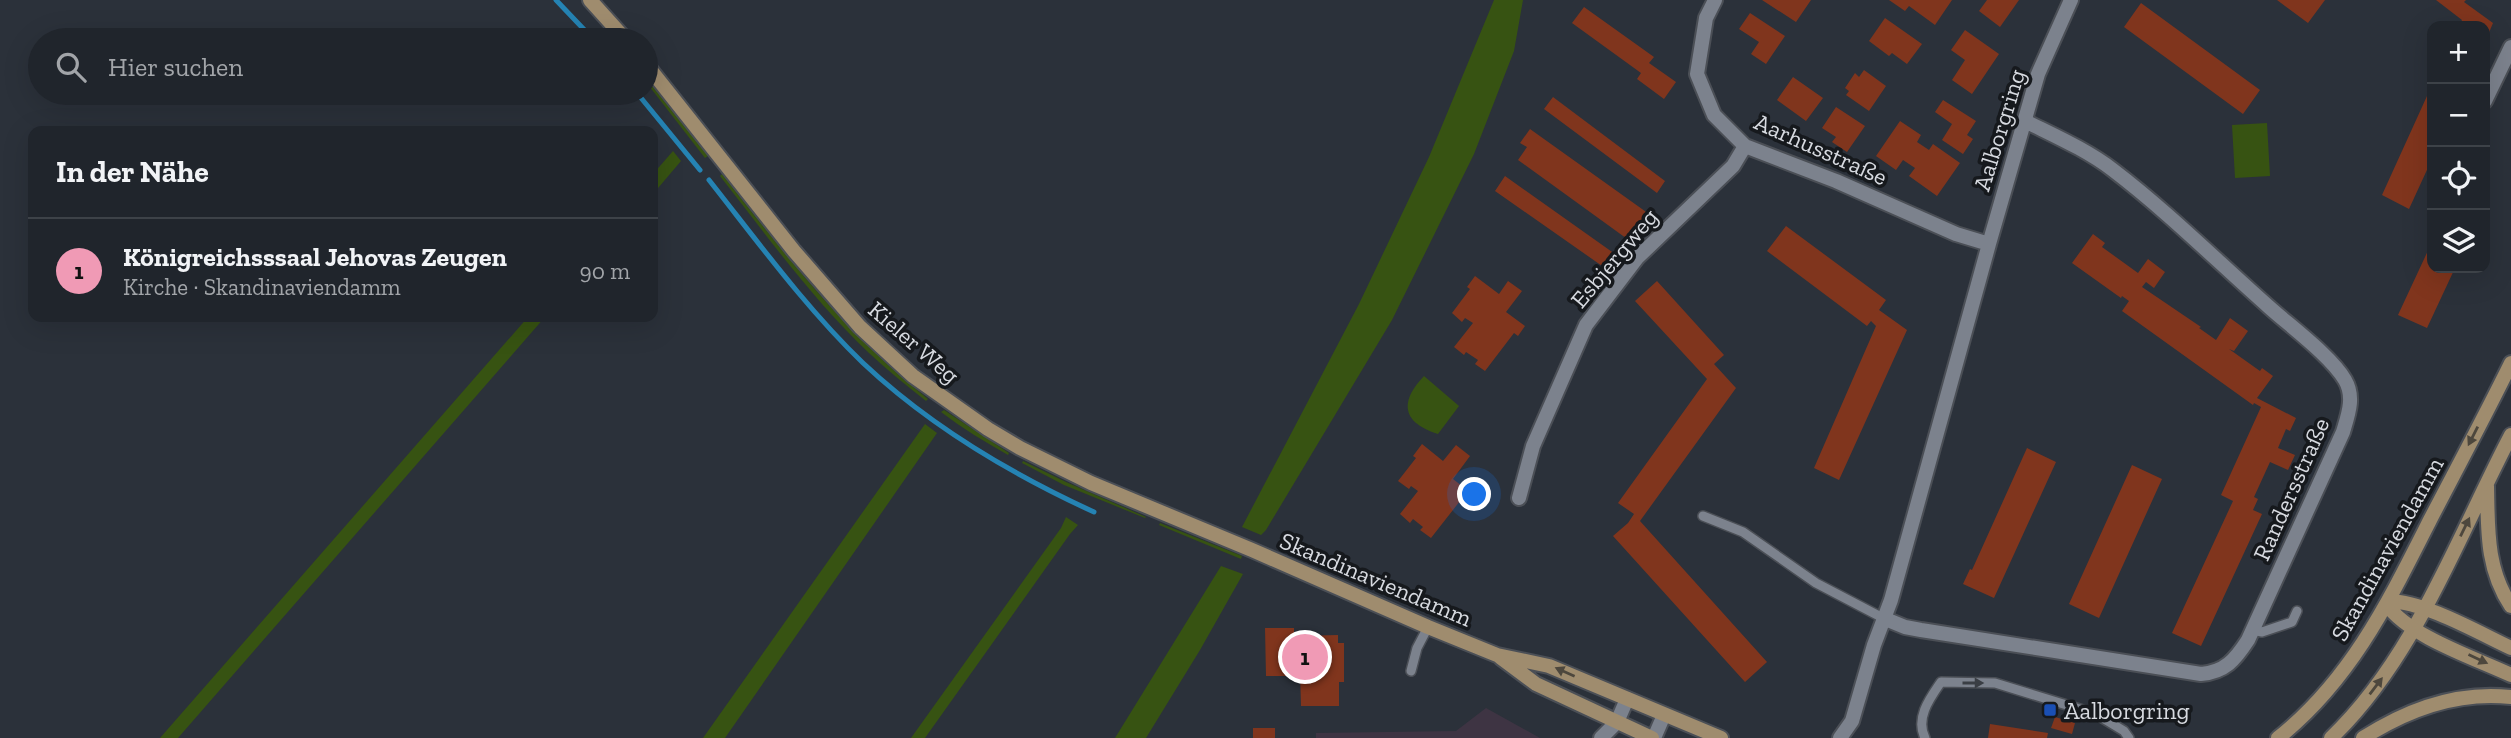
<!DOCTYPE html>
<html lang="de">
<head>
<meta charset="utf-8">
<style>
  body { margin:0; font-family:"Zilla Slab",serif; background:#282d34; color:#f1f3f6 }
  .controls { position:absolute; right:21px; top:21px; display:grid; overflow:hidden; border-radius:14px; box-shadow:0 7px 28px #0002 }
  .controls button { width:63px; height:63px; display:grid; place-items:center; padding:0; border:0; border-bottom:2px solid #3d4248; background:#20252c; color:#f1f3f6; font:35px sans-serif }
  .you { position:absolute; left:1475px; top:495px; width:24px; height:24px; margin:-18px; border:5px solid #fff; border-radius:50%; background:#1a73e8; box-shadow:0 0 0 10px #1a73e833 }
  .badge { display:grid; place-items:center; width:46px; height:46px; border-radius:50%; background:#f09ab5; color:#111; font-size:23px; font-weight:700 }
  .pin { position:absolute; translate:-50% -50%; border:4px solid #fff; box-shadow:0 2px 7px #0006 }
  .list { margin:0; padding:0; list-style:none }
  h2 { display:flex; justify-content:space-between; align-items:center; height:91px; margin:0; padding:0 28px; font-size:30px }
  h2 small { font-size:23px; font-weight:400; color:#a2a5a9 }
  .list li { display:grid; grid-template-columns:46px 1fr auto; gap:21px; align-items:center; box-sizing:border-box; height:105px; padding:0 28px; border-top:2px solid #3d4248 }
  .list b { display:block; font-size:26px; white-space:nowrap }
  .list p { margin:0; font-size:23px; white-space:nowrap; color:#a2a5a9 }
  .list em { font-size:23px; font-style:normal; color:#a2a5a9 }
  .icon { flex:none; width:38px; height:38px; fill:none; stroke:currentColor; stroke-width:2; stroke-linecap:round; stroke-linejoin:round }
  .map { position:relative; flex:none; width:2511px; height:738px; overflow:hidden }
  .search { position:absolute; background:#20252c; box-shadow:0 7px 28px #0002; left:28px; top:28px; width:630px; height:77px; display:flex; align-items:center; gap:18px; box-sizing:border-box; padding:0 24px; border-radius:38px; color:#a2a5a9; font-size:26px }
  .panel { position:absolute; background:#20252c; box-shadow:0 7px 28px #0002; left:28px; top:126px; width:630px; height:196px; border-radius:14px }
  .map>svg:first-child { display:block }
</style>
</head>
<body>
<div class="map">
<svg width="2511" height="738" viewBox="0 0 2511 738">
  <rect width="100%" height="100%" fill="#2b313a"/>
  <path fill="#3e3443" d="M1486 708 1540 738H1316V733L1456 731Z"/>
  <path fill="#375312" d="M1494 0H1523L1514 51 1474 154 1392 320 1266 530 1261 535 1242 527 1359 304 1429 157Z
    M646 78 708 156 705 158 646 82Z
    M2267 123 2270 176 2235 178 2232 125Z
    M673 151 681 161 653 194V174Z
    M722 174C786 256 846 334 928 399L926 401C907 386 887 370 869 353 813 300 767 236 720 176Z
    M528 317H545L178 738H160Z
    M1424 376 1459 406 1438 434C1402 423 1399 402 1424 376Z
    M944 410 1009 453 1008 455C985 442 962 428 941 412Z
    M925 424 937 433 725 738H703Z
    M1023 461 1066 482 1146 517 1145 518 1064 485 1022 463Z
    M1066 517 1078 525 1070 534 925 738H911L1061 528Z
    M1160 523 1242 556 1241 559 1159 525Z
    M1221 566 1243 574 1200 650 1146 738H1115Z"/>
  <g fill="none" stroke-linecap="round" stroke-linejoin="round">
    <path stroke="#2583b3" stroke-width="5" d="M556 0 594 40
      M637 93 700 170
      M709 180C758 242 806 308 863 363 930 426 1011 474 1094 512"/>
  </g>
  <path fill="#80351d" d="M1762 0H1811L1796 22Z
    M1889 0H1952L1935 25 1909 6 1905 11Z
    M1987 0H2019L2000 27 1979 11Z
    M2277 0H2325L2308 23Z
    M2436 0H2466L2464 2 2493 23 2485 42V26H2459L2462 20Z
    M2141 3 2260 90 2243 114 2124 27Z
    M1584 7 1654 57 1649 63 1676 82 1664 99 1637 79 1641 73 1572 23Z
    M1750 13 1785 36 1766 64 1751 54 1759 42 1739 29Z
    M1885 18 1922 44 1907 64 1892 53 1889 56 1869 41Z
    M1965 30 1999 54 1972 94 1952 80 1965 60 1951 50Z
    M1864 70 1886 86 1869 111 1846 95 1849 91 1845 88 1855 73 1859 77Z
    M1793 77 1823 98 1806 121 1777 100Z
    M2432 85V159L2409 209 2382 195Z
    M1553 97 1665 181 1657 193 1544 109Z
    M1943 100 1976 121 1967 135 1973 139 1963 154 1942 140 1952 124 1935 112Z
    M1836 107 1865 126 1847 152 1832 142 1836 137 1822 128Z
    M1900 121 1921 135 1917 142 1929 150 1933 144 1960 163 1937 196 1909 176 1915 168 1903 160 1896 170 1876 156Z
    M1530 129 1649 214 1630 241 1518 160 1527 147 1520 143Z
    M1505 176 1615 254 1605 268 1495 191Z
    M1786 226 1886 300 1879 310 1907 330 1839 480 1814 468 1876 326 1871 321 1867 326 1767 251Z
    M2093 234 2105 243 2102 247 2138 273 2148 259 2165 272 2154 288 2146 282 2142 287 2201 327 2199 328 2216 340 2230 318 2248 331 2234 351 2229 349 2260 371 2262 368 2273 376 2257 398 2296 418 2290 431 2286 429 2278 448 2295 455 2288 470 2270 462 2254 497 2258 499 2253 510 2262 514 2201 646 2172 633 2233 501 2221 495 2261 407 2254 403 2253 405 2122 311 2129 301 2122 296 2121 298 2072 263Z
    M2432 242V268H2455L2427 328 2398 315Z
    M1475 276 1499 294 1508 281 1522 291 1506 312 1525 326 1518 336 1514 333 1485 371 1475 364 1478 360 1466 352 1464 355 1454 347 1473 323 1465 318 1462 322 1452 313 1470 289 1467 287Z
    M1657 281 1724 355 1714 364 1736 388 1640 521 1767 662 1745 682 1613 536 1628 523 1634 514 1618 503 1707 379 1635 301Z
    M1422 444 1443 461 1456 445 1470 456 1453 479 1471 493 1463 504 1460 501 1431 538 1420 530 1423 527 1413 519 1410 523 1400 514 1418 491 1411 486 1409 489 1398 481 1416 458 1413 456Z
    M2027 448 2056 462 1994 598 1963 584 1970 569 1972 570Z
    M2132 465 2162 479 2099 618 2069 604Z
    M1265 628H1294V642H1300V636L1338 635V643H1344V682H1339V706H1301L1300 671H1294V676H1266Z
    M2055 717 2075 723 2072 734 2051 728Z
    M1990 724 2048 733 2047 738H1988Z
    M1253 728H1275V738H1253Z"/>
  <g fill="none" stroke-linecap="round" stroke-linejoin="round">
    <g stroke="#4b4f56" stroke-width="12">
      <path id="lane" d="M1703 516 1743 532 1816 583 1883 618
        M2252 630 2262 632 2292 622 2297 611
        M1411 671 1417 648 1428 627
        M1925 738C1915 718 1930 698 1941 682L1995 683 2096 714 2124 731 2129 738"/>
    </g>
    <g stroke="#4b4f56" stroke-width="18">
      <path id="street" d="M1715 0 1706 18 1697 74 1714 115 1745 146 1836 181 1956 234 1989 244
        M2485 101 2511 47
        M1519 498 1533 446 1586 325 1637 258 1733 166 1745 146
        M1883 618 1905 627 1921 630 2201 674C2225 672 2235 660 2248 640L2343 432C2348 415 2355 397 2345 380 2331 356 2290 326 2269 307 2217 261 2168 212 2113 170 2087 150 2055 136 2025 121
        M1601 738 1617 722 1627 699
        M1654 738 1664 715
        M1840 738 1852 721 1874 645 1891 600 1989 244 2038 74 2071 0"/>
    </g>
    <g stroke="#4b4f56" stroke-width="18">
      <path id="secondary" d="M590 0 626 40
        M646 64 794 251 860 327 913 376 988 429 1020 448 1091 483 1252 550 1428 627 1497 655 1549 666 1721 738
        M2487 486C2488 529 2486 569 2511 606
        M2389 601C2425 602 2477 632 2511 648
        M2387 605C2410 637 2475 658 2511 675
        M1501 658 1536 684 1652 738
        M2278 738C2351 680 2389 601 2430 520 2457 468 2485 416 2511 363
        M2331 738C2415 658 2458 536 2511 435
        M2363 738C2408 709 2457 691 2511 697"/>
    </g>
    <use href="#lane" stroke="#7c828d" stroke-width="9"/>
    <use href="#street" stroke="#7c828d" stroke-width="14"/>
    <use href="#secondary" stroke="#9f8c6e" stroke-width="14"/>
  </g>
  <defs><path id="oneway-solid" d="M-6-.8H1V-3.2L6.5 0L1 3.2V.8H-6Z" transform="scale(1.75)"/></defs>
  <g fill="#4d473d">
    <use href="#oneway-solid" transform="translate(2473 436) rotate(117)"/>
    <use href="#oneway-solid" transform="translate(2465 527) rotate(-64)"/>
    <use href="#oneway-solid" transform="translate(2478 659) rotate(25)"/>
    <use href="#oneway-solid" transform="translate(1565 672) rotate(-156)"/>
    <use href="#oneway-solid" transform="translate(2376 686) rotate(-53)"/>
  </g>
  <use fill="#3a3e44" href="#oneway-solid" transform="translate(1973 683)"/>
  <rect fill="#1a4fb4" stroke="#16191d" stroke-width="2.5" x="2043" y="703" width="14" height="14" rx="3.5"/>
  <g text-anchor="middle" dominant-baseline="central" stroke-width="7" stroke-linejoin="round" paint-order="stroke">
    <g font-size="24" fill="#d7dae0" stroke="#16191d">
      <text transform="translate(1999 130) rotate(-73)">Aalborgring</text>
      <text transform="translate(1821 149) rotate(24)">Aarhusstraße</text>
      <text transform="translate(1614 258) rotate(-50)">Esbjergweg</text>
      <text transform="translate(914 342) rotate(41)">Kieler Weg</text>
      <text transform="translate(2291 489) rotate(-66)">Randersstraße</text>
      <text transform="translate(2387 549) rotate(-61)">Skandinaviendamm</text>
      <text transform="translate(1376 579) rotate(23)">Skandinaviendamm</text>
    </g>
    <g font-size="24" fill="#d7dae0" stroke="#16191d" text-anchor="start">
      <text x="2064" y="710">Aalborgring</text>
    </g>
  </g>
</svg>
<div class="controls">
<button>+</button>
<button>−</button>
<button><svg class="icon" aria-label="locate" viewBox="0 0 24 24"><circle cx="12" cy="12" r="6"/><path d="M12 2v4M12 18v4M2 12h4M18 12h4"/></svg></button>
<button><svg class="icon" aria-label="layers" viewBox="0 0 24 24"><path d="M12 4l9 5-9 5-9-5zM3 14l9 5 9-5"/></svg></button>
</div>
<div class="you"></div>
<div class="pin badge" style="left:1305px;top:657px">1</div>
<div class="search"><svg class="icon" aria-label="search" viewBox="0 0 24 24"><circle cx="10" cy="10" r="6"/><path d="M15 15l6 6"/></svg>Hier suchen</div>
<section class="panel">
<h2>In der Nähe<small></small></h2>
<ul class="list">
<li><span class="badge">1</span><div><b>Königreichsssaal Jehovas Zeugen</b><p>Kirche · Skandinaviendamm</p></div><em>90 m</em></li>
</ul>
</section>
</div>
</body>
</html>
